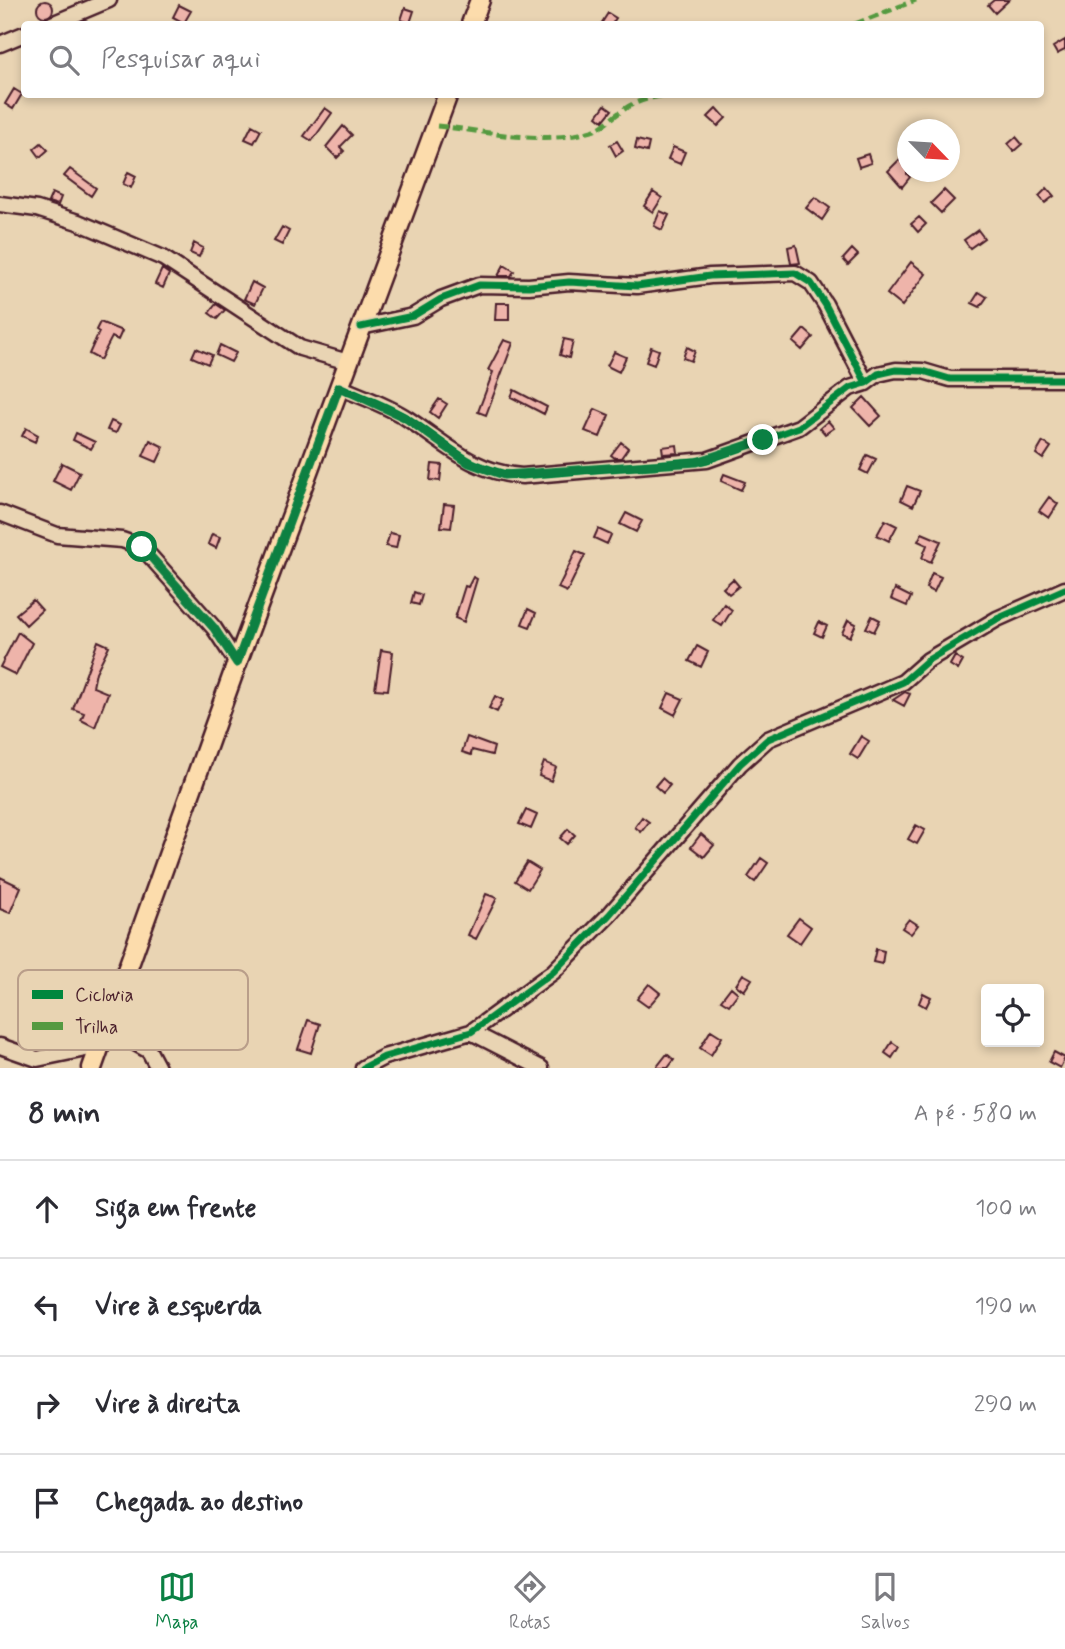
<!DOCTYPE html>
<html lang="pt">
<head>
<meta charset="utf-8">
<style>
  body { margin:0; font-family:Mynerve,sans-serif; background:#f7f7f7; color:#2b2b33 }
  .controls { position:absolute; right:21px; bottom:21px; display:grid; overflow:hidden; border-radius:7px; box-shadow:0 4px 10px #0003 }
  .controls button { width:63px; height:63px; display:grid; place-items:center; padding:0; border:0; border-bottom:2px solid #e1e1e2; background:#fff; color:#2b2b33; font:35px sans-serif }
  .compass { position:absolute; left:897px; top:119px; width:63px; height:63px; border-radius:50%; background:#fff; box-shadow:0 4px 10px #0003; rotate:115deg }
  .stop { position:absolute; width:21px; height:21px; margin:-16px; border:5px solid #0b8043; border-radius:50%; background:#fff }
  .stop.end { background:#0b8043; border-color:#fff; box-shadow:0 2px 7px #0008 }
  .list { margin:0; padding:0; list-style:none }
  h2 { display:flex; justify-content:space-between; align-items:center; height:91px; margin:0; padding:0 28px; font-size:30px }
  h2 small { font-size:23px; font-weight:400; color:#7c7c81 }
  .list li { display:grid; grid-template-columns:46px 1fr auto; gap:21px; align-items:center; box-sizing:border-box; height:98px; padding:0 28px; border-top:2px solid #e1e1e2 }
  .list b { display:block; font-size:26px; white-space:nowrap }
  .list em { font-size:23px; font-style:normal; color:#7c7c81 }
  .icon { flex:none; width:38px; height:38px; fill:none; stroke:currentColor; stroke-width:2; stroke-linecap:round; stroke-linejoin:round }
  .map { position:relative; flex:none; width:1065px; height:1068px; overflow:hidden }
  .search { position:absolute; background:#fff; box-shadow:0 4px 10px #0003; left:21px; right:21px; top:21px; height:77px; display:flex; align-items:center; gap:18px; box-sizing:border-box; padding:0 24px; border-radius:7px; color:#7c7c81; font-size:26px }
  .sheet { height:483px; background:#fff }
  nav { display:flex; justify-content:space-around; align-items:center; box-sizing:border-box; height:98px; border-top:2px solid #e1e1e2; background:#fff; font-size:19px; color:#7c7c81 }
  nav a { display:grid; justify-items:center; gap:4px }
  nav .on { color:#0b8043 }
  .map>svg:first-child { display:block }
</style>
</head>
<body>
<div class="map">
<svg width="1065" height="1068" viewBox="0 0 1065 1068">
  <rect width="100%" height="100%" fill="#e9d4b3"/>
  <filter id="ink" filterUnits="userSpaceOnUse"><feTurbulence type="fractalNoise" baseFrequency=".0143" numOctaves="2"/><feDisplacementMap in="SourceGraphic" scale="14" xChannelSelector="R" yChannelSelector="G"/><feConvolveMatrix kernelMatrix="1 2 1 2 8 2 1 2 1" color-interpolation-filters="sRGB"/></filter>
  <g filter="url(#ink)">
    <path fill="#eeb4aa" stroke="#4a1f2b" stroke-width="2" d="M994 0H1009L995 13 988 5Z
      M37 9a8 8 0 1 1 16 0a8 8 0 1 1-16 0Z
      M179 5 191 11 184 23 173 17Z
      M405 8 414 11 410 23 401 20Z
      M608 13 616 18 612 24H601Z
      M1065 40V50L1057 54 1053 47Z
      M14 89 22 94 13 109 5 104Z
      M605 105 612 110 603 121 597 116Z
      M325 108 332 113 312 141 304 136Z
      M717 108 726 118 718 126 708 117Z
      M252 125 261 130 254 143 245 139Z
      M343 126 352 135 340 147 344 151 337 158 326 147Z
      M1016 137 1022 144 1014 151 1008 144Z
      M637 140 649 143 647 152 635 149Z
      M617 141 623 151 616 156 610 145Z
      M41 143 48 150 40 157 34 149Z
      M673 147 685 152 680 164 668 159Z
      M907 152V174L910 177 902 187 888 171Z
      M868 154 871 163 859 167 856 158Z
      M70 169 96 188 91 196 64 176Z
      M128 172 136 176 131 188 123 184Z
      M1047 188 1054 196 1045 203 1039 196Z
      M944 190 954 200 941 213 931 203Z
      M653 192 662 198 653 212 644 206Z
      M52 193 61 197 58 205 48 202Z
      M815 197 830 208 822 220 806 208Z
      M660 211 669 215 662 230 654 226Z
      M919 217 926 224 918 232 911 224Z
      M282 227 289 231 282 245 274 241Z
      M978 230 984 238 970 248 964 240Z
      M194 243 203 248 199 257 190 253Z
      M796 245 800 263 791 264 788 247Z
      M852 249 858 255 848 265 843 259Z
      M911 262 926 274 902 306 887 294Z
      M504 265 514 271 511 276H498Z
      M162 269 169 274 163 288 155 284Z
      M252 282 263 288 255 304 244 299Z
      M979 292 987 297 980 307 972 303Z
      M496 303H509V320H495Z
      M216 304 225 310 217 319 209 313Z
      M100 322 122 331 118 340 112 337 100 360 89 354 99 332 96 330Z
      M804 329 813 337 802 350 793 342Z
      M564 339 573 341 569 358 560 355Z
      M504 340 513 343 486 415 478 412 493 372 488 370Z
      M220 345 236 353 231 362 216 355Z
      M651 347 659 350 654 365 646 362Z
      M687 347 695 351 691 361 683 358Z
      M196 348 212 355 208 364 192 357Z
      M614 352 626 357 619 372 607 366Z
      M514 390 547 407 544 414 511 397Z
      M864 397 881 416 870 426 853 408Z
      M439 399 447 404 438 418 430 412Z
      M595 409 609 415 600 437 585 431Z
      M111 421 120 425 116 433 107 430Z
      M828 421 834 428 825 434 820 428Z
      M26 428 38 435 35 442 22 436Z
      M76 433 95 442 91 449 73 440Z
      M150 440 164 447 157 462 143 456Z
      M621 442 628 448 621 458H615L611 455Z
      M1043 442 1051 447 1043 459 1036 454Z
      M677 445 678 453 663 454 662 447Z
      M867 455 876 459 868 474 860 470Z
      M62 463 80 472 71 490 53 481Z
      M432 464 442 465 440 481 430 480Z
      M724 474 745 482 741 490 721 481Z
      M907 486 920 491 913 506 901 500Z
      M1049 497 1058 504 1049 518 1039 511Z
      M444 504 454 505 451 528 441 527Z
      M626 513 642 521 636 532 620 524Z
      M885 520 897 526 889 541 877 535Z
      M598 529 611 535 607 544 594 538Z
      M390 533 399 535 396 548 386 546Z
      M922 533 941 541 931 562 922 558 927 545 918 541Z
      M212 534 220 537 216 548 208 544Z
      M576 551 585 555 567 592 558 588Z
      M932 573 941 577 934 592 926 588Z
      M473 577 477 579 464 622 455 618 465 586 468 587Z
      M733 579 739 586 729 594 723 588Z
      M895 589 911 597 907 606 891 599Z
      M414 592 422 595 419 605 411 603Z
      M33 600 42 610 26 625 16 614Z
      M724 604 732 610 722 626 713 620Z
      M528 609 536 613 530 627 522 624Z
      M872 616 880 620 874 632 866 628Z
      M848 620 856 624 850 637 842 633Z
      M819 622 827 626 822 637 814 633Z
      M18 632 32 643 16 675 0 667Z
      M98 641 109 646 96 672 93 687 108 693 95 727 81 720 84 713 73 709Z
      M697 646 708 652 701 667 689 661Z
      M381 650 393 652 388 690 375 689Z
      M955 656 963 661 958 670 950 665Z
      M905 692 910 694 904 706 893 700Z
      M669 693 683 699 675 715 662 708Z
      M495 696 503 700 497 712 489 708Z
      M861 736 869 741 858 759 850 754Z
      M467 737 494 747 492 755 472 750 471 755 462 752Z
      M544 762 556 767 551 781 539 776Z
      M662 778 670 785 663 793 655 786Z
      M526 810 537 815 531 829 519 824Z
      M642 817 649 822 641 832 635 827Z
      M916 825 925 830 917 844 908 839Z
      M568 829 575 835 567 844 560 838Z
      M701 834 714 845 704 857 691 847Z
      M761 858 768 863 755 882 748 877Z
      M527 862 540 870 528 889 515 881Z
      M0 877 21 887 10 913 0 909Z
      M486 894 497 898 476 939 468 935Z
      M799 918 811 927 800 943 787 934Z
      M909 919 918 925 911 934 902 928Z
      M876 949 884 951 882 964 873 962Z
      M743 974 752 979 744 991 736 985Z
      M649 984 660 993 648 1007 637 999Z
      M731 987 738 993 729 1005 721 1000Z
      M923 993 931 997 926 1007 919 1003Z
      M308 1020 320 1024 311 1053 298 1049Z
      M711 1030 722 1037 711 1055 700 1048Z
      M892 1042 899 1047 892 1058 885 1053Z
      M1054 1052 1065 1058 1060 1068 1049 1062Z
      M667 1054 674 1060 668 1068H656Z"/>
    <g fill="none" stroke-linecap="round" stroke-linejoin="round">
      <g stroke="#4a1f2b" stroke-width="19">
        <path id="minor" d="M52 24 109 0
          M0 44 24 34
          M0 204 37 209 78 222 163 258 300 348 348 362
          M361 327 413 316 441 299 479 285 529 286 569 282 637 286 710 276 795 273 811 283 825 304 866 383
          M339 387C362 397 387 405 408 419 446 444 474 473 522 476L707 460 799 427 850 388 866 383 878 374 896 370 923 371 950 379H1065
          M0 513 57 535 122 540 142 547 214 628 237 663
          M108 1027 149 1051 158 1068
          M471 1032 541 1068
          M0 1046 37 1059 100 1046
          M363 1068 384 1057 471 1032 553 972 609 915 740 764 768 739 903 682 928 660 997 619 1065 589"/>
      </g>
      <g stroke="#4a1f2b" stroke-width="23">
        <path id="major" d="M471 24 480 0
          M92 1068 237 663 448 94"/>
      </g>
      <use href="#minor" stroke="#e9d4b3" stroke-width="14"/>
      <use href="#major" stroke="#fcdcac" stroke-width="18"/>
      <path stroke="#559a41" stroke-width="5" stroke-dasharray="10 5" stroke-linecap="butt" d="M855 24 916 0
        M437 126C488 131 541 146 592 131 604 127 612 117 623 110 638 99 661 95 679 94"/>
      <g stroke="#e9d4b3" stroke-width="11">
        <path id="cycleway" d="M361 327 413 316 441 299 479 285 529 286 569 282 637 286 710 276 795 273 811 283 825 304 866 383
          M339 387C362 397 387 405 408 419 446 444 474 473 522 476L707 460 799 427 850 388 866 383 878 374 896 370 923 371 950 379H1065
          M363 1068 384 1057 471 1032 553 972 609 915 740 764 768 739 903 682 928 660 997 619 1065 589"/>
      </g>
      <use href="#cycleway" stroke="#00873e" stroke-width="7"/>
    </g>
  </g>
  <g fill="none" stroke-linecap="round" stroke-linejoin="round" filter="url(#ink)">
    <path stroke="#0b8043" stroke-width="9" d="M142 547 214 628 237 663 339 387 406 418 469 463 504 475 697 462 763 440"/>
  </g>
  <rect x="18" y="970" width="230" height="80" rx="10" fill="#e9d4b3" stroke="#b99e8a" stroke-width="2"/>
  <rect x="32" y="990" width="31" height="9" fill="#00873e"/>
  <rect x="32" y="1022" width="31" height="8" fill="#559a41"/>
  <g font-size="19" fill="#4a1f2b">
    <text x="75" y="1001">Ciclovia</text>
    <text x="75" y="1033">Trilha</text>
  </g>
</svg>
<div class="controls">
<button><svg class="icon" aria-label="locate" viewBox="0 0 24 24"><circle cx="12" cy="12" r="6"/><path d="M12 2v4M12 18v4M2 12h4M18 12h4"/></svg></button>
</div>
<svg class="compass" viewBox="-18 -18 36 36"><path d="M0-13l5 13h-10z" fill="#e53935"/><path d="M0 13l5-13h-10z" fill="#7c7c81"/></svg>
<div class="stop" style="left:142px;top:547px"></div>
<div class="stop end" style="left:763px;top:440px"></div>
<div class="search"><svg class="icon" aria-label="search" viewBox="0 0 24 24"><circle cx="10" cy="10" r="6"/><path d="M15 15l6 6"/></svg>Pesquisar aqui</div>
</div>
<section class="sheet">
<h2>8 min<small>A pé · 580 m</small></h2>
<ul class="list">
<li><svg class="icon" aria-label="ahead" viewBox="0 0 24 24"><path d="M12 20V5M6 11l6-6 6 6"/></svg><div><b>Siga em frente</b></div><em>100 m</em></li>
<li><svg class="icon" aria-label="left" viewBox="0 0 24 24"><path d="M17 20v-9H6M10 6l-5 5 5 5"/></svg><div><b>Vire à esquerda</b></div><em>190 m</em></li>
<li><svg class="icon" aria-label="right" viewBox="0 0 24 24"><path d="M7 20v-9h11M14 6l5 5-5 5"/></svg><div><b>Vire à direita</b></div><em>290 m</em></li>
<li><svg class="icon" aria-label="arrive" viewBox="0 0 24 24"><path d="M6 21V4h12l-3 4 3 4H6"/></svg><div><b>Chegada ao destino</b></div></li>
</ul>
</section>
<nav>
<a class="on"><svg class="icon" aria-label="map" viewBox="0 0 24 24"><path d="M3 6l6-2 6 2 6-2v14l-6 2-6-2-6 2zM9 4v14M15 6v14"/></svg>Mapa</a>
<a><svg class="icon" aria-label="directions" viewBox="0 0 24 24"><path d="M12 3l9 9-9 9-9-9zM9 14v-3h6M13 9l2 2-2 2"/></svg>Rotas</a>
<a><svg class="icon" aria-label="saved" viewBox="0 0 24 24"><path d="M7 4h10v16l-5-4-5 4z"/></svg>Salvos</a>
</nav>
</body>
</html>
